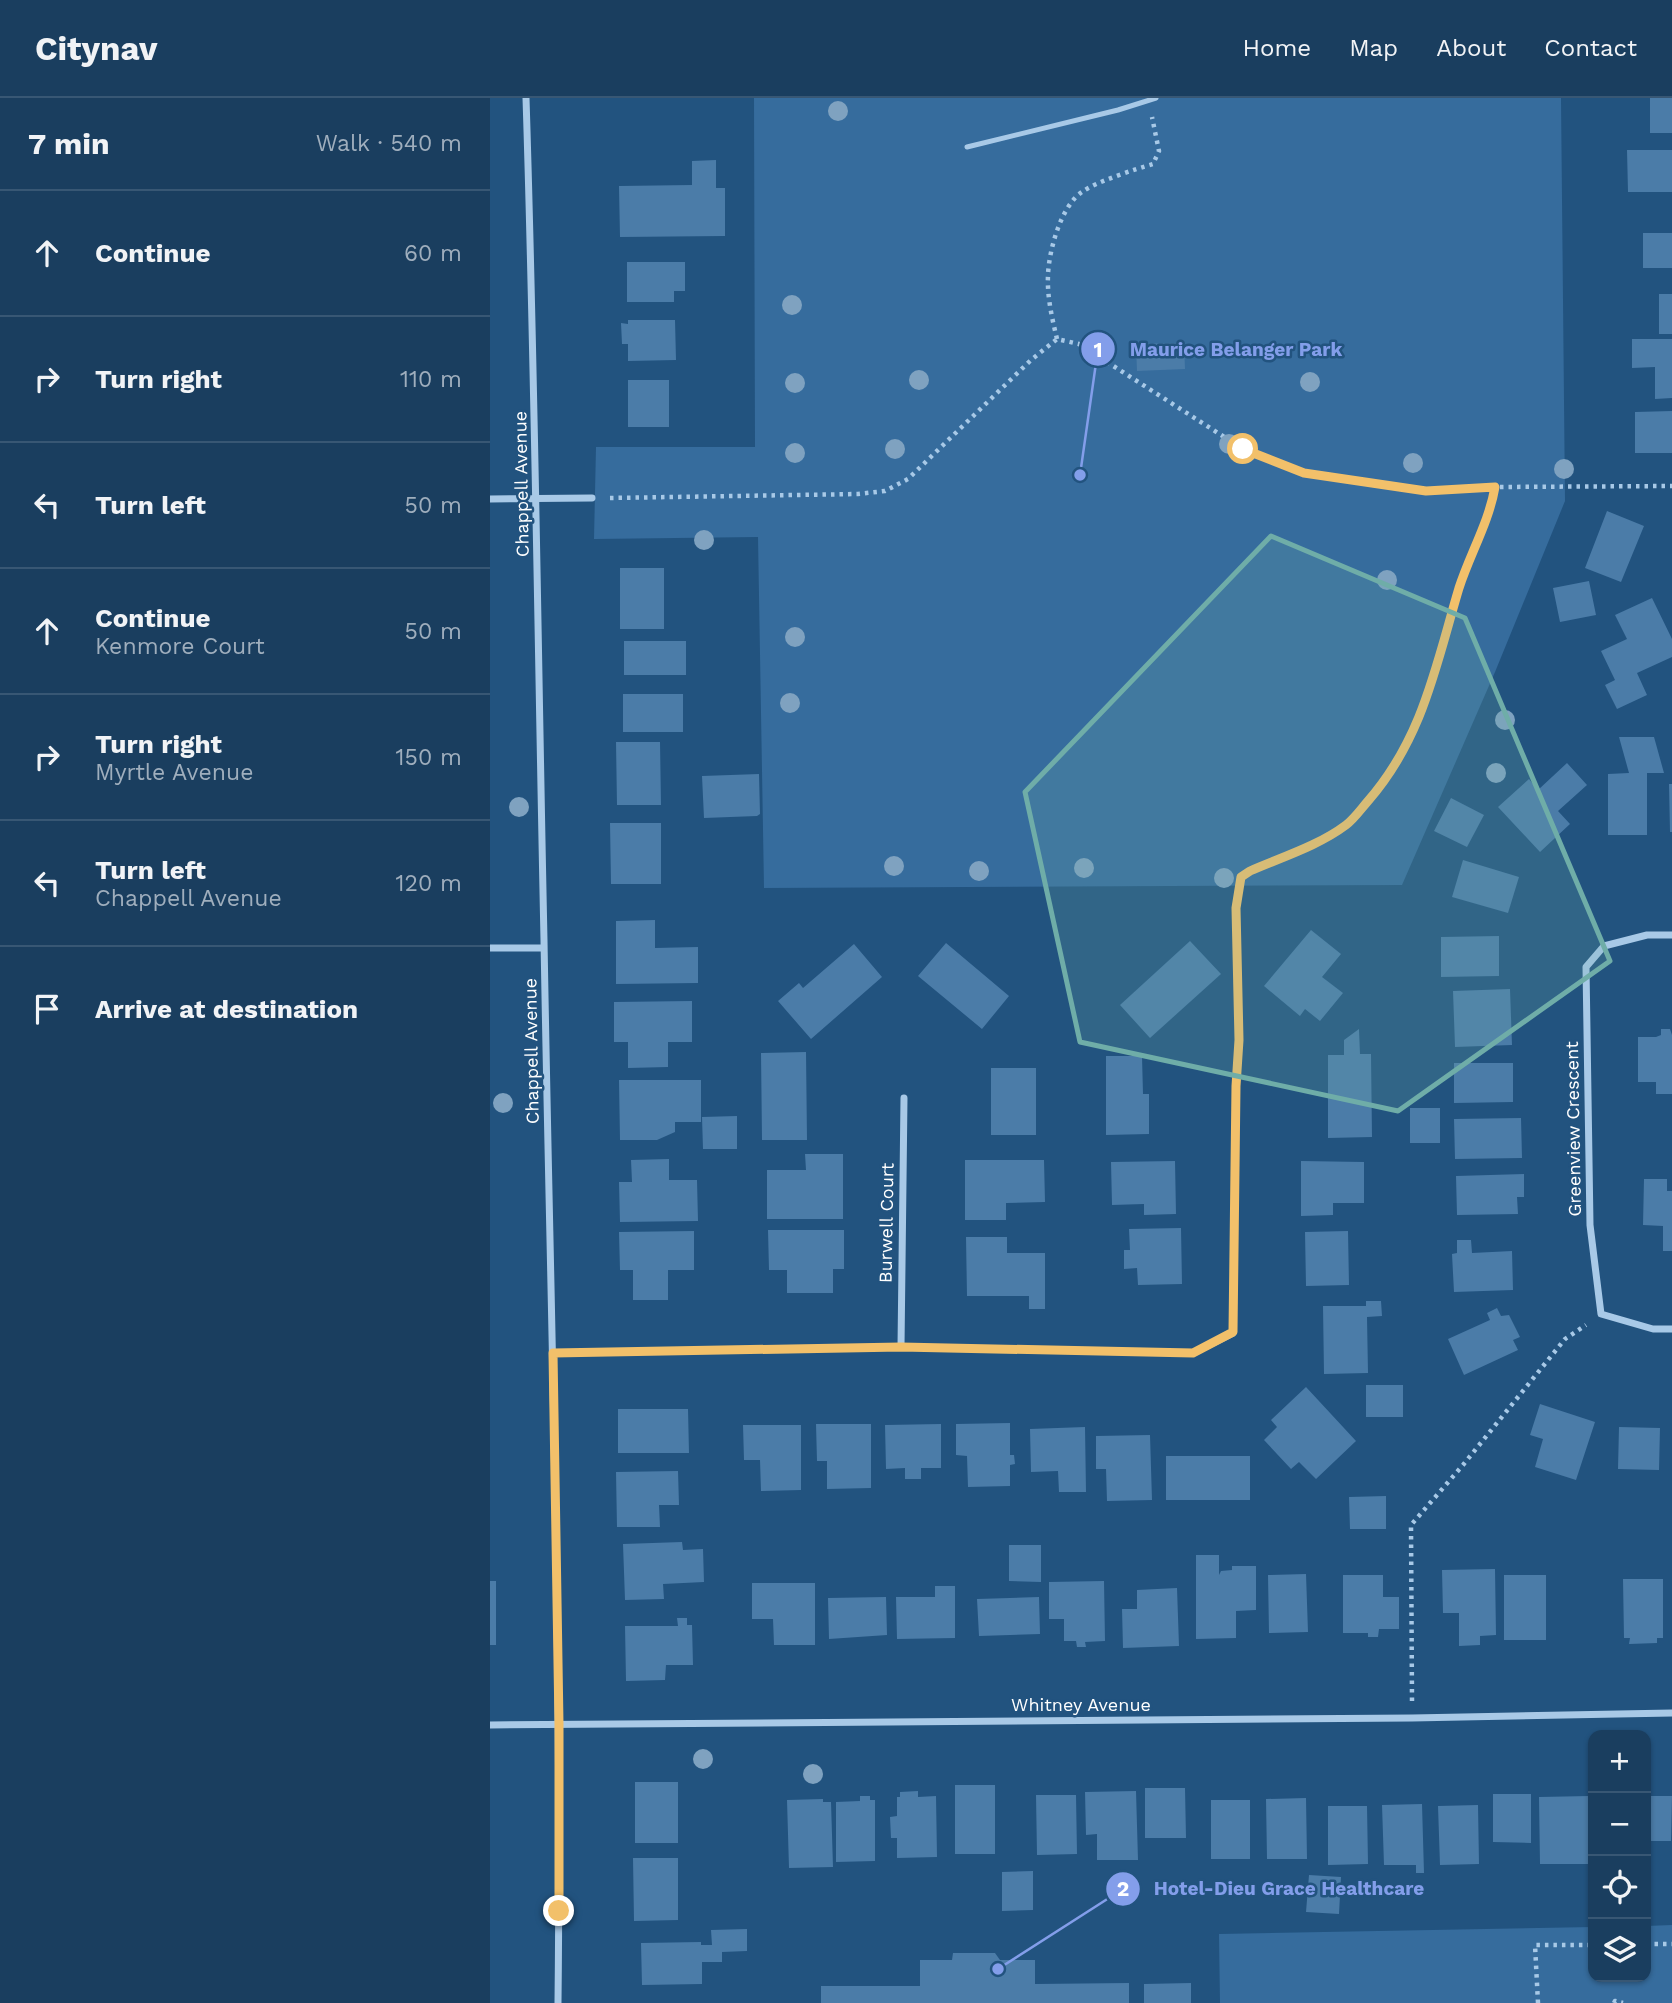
<!DOCTYPE html>
<html lang="en">
<head>
<meta charset="utf-8">
<style>
  body { margin:0; font-family:"Work Sans",sans-serif; background:#274968; color:#f1f3f6 }
  .controls { position:absolute; right:21px; bottom:21px; display:grid; overflow:hidden; border-radius:14px; box-shadow:0 2px 5px #0004 }
  .controls button { width:63px; height:63px; display:grid; place-items:center; padding:0; border:0; border-bottom:2px solid #385774; background:#1a3e5f; color:#f1f3f6; font:35px sans-serif }
  .stop { position:absolute; width:21px; height:21px; margin:-16px; border:5px solid #f2c06a; border-radius:50%; background:#fff }
  .stop.end { background:#f2c06a; border-color:#fff; box-shadow:0 2px 7px #0008 }
  .list { margin:0; padding:0; list-style:none }
  h2 { display:flex; justify-content:space-between; align-items:center; height:91px; margin:0; padding:0 28px; font-size:30px }
  h2 small { font-size:23px; font-weight:400; color:#9faebd }
  .list li { display:grid; grid-template-columns:46px 1fr auto; gap:21px; align-items:center; box-sizing:border-box; height:126px; padding:0 28px; border-top:2px solid #385774 }
  .list b { display:block; font-size:26px; white-space:nowrap }
  .list p { margin:0; font-size:23px; white-space:nowrap; color:#9faebd }
  .list em { font-size:23px; font-style:normal; color:#9faebd }
  .icon { flex:none; width:38px; height:38px; fill:none; stroke:currentColor; stroke-width:2; stroke-linecap:round; stroke-linejoin:round }
  .map { position:relative; flex:none; width:1182px; height:1905px; overflow:hidden }
  header { display:flex; align-items:center; gap:42px; box-sizing:border-box; height:98px; padding:0 35px; background:#1a3e5f; border-bottom:2px solid #385774 }
  header strong { font-size:33px }
  nav { display:flex; gap:38px; margin-inline-start:auto; font-size:24px }
  main { display:flex }
  aside { flex:1; background:#1a3e5f }
  .map>svg:first-child { display:block }
</style>
</head>
<body>
<header>
<strong>Citynav</strong>
<nav><a>Home</a><a>Map</a><a>About</a><a>Contact</a></nav>
</header>
<main>
<aside>
<h2>7 min<small>Walk · 540 m</small></h2>
<ul class="list">
<li><svg class="icon" aria-label="ahead" viewBox="0 0 24 24"><path d="M12 20V5M6 11l6-6 6 6"/></svg><div><b>Continue</b></div><em>60 m</em></li>
<li><svg class="icon" aria-label="right" viewBox="0 0 24 24"><path d="M7 20v-9h11M14 6l5 5-5 5"/></svg><div><b>Turn right</b></div><em>110 m</em></li>
<li><svg class="icon" aria-label="left" viewBox="0 0 24 24"><path d="M17 20v-9H6M10 6l-5 5 5 5"/></svg><div><b>Turn left</b></div><em>50 m</em></li>
<li><svg class="icon" aria-label="ahead" viewBox="0 0 24 24"><path d="M12 20V5M6 11l6-6 6 6"/></svg><div><b>Continue</b><p>Kenmore Court</p></div><em>50 m</em></li>
<li><svg class="icon" aria-label="right" viewBox="0 0 24 24"><path d="M7 20v-9h11M14 6l5 5-5 5"/></svg><div><b>Turn right</b><p>Myrtle Avenue</p></div><em>150 m</em></li>
<li><svg class="icon" aria-label="left" viewBox="0 0 24 24"><path d="M17 20v-9H6M10 6l-5 5 5 5"/></svg><div><b>Turn left</b><p>Chappell Avenue</p></div><em>120 m</em></li>
<li><svg class="icon" aria-label="arrive" viewBox="0 0 24 24"><path d="M6 21V4h12l-3 4 3 4H6"/></svg><div><b>Arrive at destination</b></div></li>
</ul>
</aside>
<div class="map">
<svg width="1182" height="1905" viewBox="0 0 1182 1905">
  <rect width="100%" height="100%" fill="#22537f"/>
  <path fill="#366c9d" d="M264 0H1071L1075 403 1005 574 912 787 274 790 268 439 104 441 106 349H265Z
    M1182 1827V1905H730L729 1836 1103 1829V1879H1156V1828Z"/>
  <path fill="#4b7ca8" d="M1160 0H1182V35H1160Z
    M1137 52H1182V94H1138Z
    M226 62V90H235V138L130 139 129 88 202 87V63Z
    M1153 135H1182V170H1153Z
    M137 164H195V193H184V204H137Z
    M1169 196H1182V236H1169Z
    M138 222H185L186 262 138 263V246H132L131 225 138 226Z
    M1142 241H1182V300L1165 301V269L1142 270Z
    M694 245 695 271 647 273 646 246Z
    M138 282H179V329H138Z
    M1182 313V355H1145V314Z
    M1117 413 1154 428 1131 484 1095 470Z
    M130 470H174V531H130Z
    M1099 483 1106 517 1070 524 1063 490Z
    M1162 500 1182 541V559L1147 575 1157 597 1127 611 1115 587 1125 582 1111 553 1137 541 1125 517Z
    M134 543H196V577H134Z
    M133 596H193V634H133Z
    M1129 639H1164L1174 675H1157V737H1118V676L1139 675Z
    M126 644H170L171 707H127Z
    M1077 665 1097 687 1068 713 1080 726 1050 754 1008 709 1039 681 1048 692Z
    M269 676 270 716 267 718 214 720 212 678Z
    M1179 686H1182V734H1180Z
    M961 700 994 717 977 749 944 733Z
    M120 725H171V786H121Z
    M973 762 1029 779 1018 815 962 799Z
    M165 822V850L208 849V885L126 886V823Z
    M821 832 851 856 832 879 853 895 830 923 815 911 810 918 774 888Z
    M1009 838V878L951 879V839Z
    M700 843 731 876 660 940 630 907Z
    M456 845 519 898 492 931 428 878Z
    M364 846 392 879 321 941 288 903 309 885 313 890Z
    M1020 891 1022 947 965 949 963 893Z
    M202 903V944H178V969L138 970V944H124V904Z
    M869 931 870 956H881L882 1039 838 1040V957H854V942Z
    M1171 931H1180L1182 937V996H1166V984H1148V939H1166L1171 937Z
    M316 954 317 1042H272L271 955Z
    M616 958H652L653 996H659V1036L616 1037Z
    M964 965H1023V1004L964 1005Z
    M501 970H546V1037H501Z
    M129 982H211V1024H185V1034L167 1042H130Z
    M920 1010H950V1045H920Z
    M247 1018V1051H213L212 1019Z
    M1031 1020 1032 1060 965 1061 964 1021Z
    M315 1056H353V1121H277V1072H316Z
    M179 1061V1082H207L208 1123 130 1124 129 1084H142L141 1062Z
    M475 1062H554L555 1104 516 1105V1122H475Z
    M685 1063 686 1116 654 1117V1106L622 1107 621 1064Z
    M811 1063 874 1064V1105H843V1117L811 1118Z
    M1034 1076V1099H1027L1028 1116 967 1117 966 1078Z
    M1154 1081H1177V1093H1182V1153H1173V1128L1153 1127Z
    M691 1130 692 1186 648 1187 647 1170 634 1171V1152H640L639 1131Z
    M278 1132H354V1171H343V1195H297V1172H279Z
    M204 1133V1172H178V1202H143V1172H130L129 1134Z
    M858 1133 859 1187 816 1188 815 1134Z
    M476 1139H517V1155H555V1211H539V1198H477Z
    M967 1142H981L982 1155 1022 1153 1023 1192 964 1194 962 1156 967 1155Z
    M876 1203H891L892 1218 877 1219 878 1275 834 1276 833 1208H876Z
    M1007 1210 1011 1218 1019 1217 1030 1239 1023 1242 1028 1252 974 1277 958 1241 1000 1222 997 1215Z
    M876 1287H913V1319H876Z
    M816 1289 866 1343 826 1381 809 1364 801 1371 774 1342 787 1329 781 1322Z
    M1050 1306 1105 1324 1086 1382 1045 1369 1053 1341 1040 1337Z
    M128 1311H198L199 1355H128Z
    M520 1325V1357H524L525 1366 520 1367V1388L478 1389 477 1358 466 1357V1326Z
    M326 1326H381V1390L337 1391V1363H327Z
    M451 1326V1370H431V1381H415V1370L396 1371 395 1327Z
    M253 1327H311V1392L271 1393 270 1362H254Z
    M595 1329 596 1394H569L568 1373 541 1374 540 1331Z
    M1129 1329 1170 1330 1169 1372 1128 1371Z
    M660 1337 662 1402 617 1403 616 1371H606V1338Z
    M676 1358H760V1402H676Z
    M188 1373 189 1407H169L170 1429H127L126 1374Z
    M896 1398V1431H860L859 1399Z
    M192 1444 193 1452 213 1451 214 1484 173 1486 174 1501 135 1502 133 1446Z
    M519 1447H551V1484L519 1483Z
    M706 1457H729V1477L731 1473 742 1472V1468H766V1512L746 1513V1540L706 1541Z
    M1005 1471 1006 1537 990 1538V1547L969 1548V1515H953L952 1472Z
    M816 1476 818 1534 779 1535 778 1477Z
    M853 1477H893V1499H909V1531H889L888 1539H878V1535H853Z
    M1014 1477H1056V1542H1014Z
    M1133 1481H1173V1540H1167V1545L1139 1546 1140 1540H1134Z
    M0 1483H6V1547H0Z
    M614 1483 615 1543 595 1544 596 1549H587L586 1543H574V1521H559V1484Z
    M262 1485H325V1547H284L283 1521H262Z
    M445 1488H465V1540L407 1541 406 1499H445Z
    M687 1490 689 1548 633 1550 632 1511H647V1492Z
    M396 1499 397 1537 339 1541 338 1500Z
    M549 1499 550 1536 489 1538 487 1501Z
    M187 1520H197V1527H202L203 1567H176L175 1582 136 1583 135 1528H188Z
    M145 1684H188V1745H145Z
    M465 1687H505V1756H465Z
    M655 1690H695L696 1740H655Z
    M428 1693V1699L446 1698 447 1759 407 1760V1740H401L400 1719 407 1718V1699H410V1694Z
    M646 1693 648 1762H607V1736L596 1737 595 1694Z
    M1003 1696H1041V1745L1003 1744Z
    M546 1697H586L587 1756 547 1757Z
    M370 1698H380V1702H385V1763L346 1764V1704L370 1703Z
    M1099 1698 1100 1766H1050L1049 1699Z
    M1156 1698H1182L1181 1743H1156Z
    M816 1700 817 1761H777L776 1701Z
    M333 1701V1704H341L343 1769 299 1770 297 1702Z
    M721 1702H760V1761H721Z
    M932 1706 934 1775H926V1767H894L892 1707Z
    M988 1707 989 1766 950 1767 948 1708Z
    M838 1708H877L878 1766 838 1767Z
    M143 1760H188V1822L144 1823Z
    M543 1773V1812L512 1813V1774Z
    M819 1777 851 1779 849 1816 816 1814Z
    M257 1831V1853L232 1854V1864H212V1886L152 1887 151 1845 211 1844V1847H222L221 1832Z
    M463 1855H505L510 1862H545V1886L639 1885V1905H331V1888H430V1862H462Z
    M701 1885V1905H654V1886Z"/>
  <g fill="none" stroke-linecap="round" stroke-linejoin="round">
    <path stroke="#a8c9e7" stroke-width="4.5" stroke-dasharray="3.5 5" stroke-linecap="butt" d="M567 241C562 220 557 199 558 177 559 152 571 108 592 94 605 84 646 71 663 66L669 53 662 19
      M120 400 368 396 395 393 418 381 541 262 567 241 589 246 753 351 814 375 935 393 1005 389 1182 388
      M747 972 749 941 746 810 751 779 760 773C792 759 828 748 856 727 865 721 871 711 878 703 933 640 945 567 969 490 980 456 999 424 1005 389
      M922 1603 921 1427 973 1367 1075 1241 1096 1227
      M1156 1846H1182
      M1048 1905 1045 1847H1103
      M1124 1905 1125 1903 1133 1905"/>
    <path stroke="#a8c9e7" stroke-width="5" d="M477 49 628 12 666 0"/>
    <path stroke="#a8c9e7" stroke-width="7" d="M36 0C45 281 48 562 54 842 60 1197 72 1551 68 1905
      M0 401 102 400
      M1182 837H1157L1114 848 1096 869 1100 1127 1111 1216 1163 1231H1182
      M0 850H54
      M411 1249 414 1000
      M63 1255 411 1249 703 1255 743 1235 746 988
      M0 1627 922 1620 1182 1615"/>
  </g>
  <g fill="#7fa2c0">
    <circle cx="348" cy="13" r="10"/>
    <circle cx="302" cy="207" r="10"/>
    <circle cx="429" cy="282" r="10"/>
    <circle cx="820" cy="284" r="10"/>
    <circle cx="305" cy="285" r="10"/>
    <circle cx="739" cy="346" r="10"/>
    <circle cx="405" cy="351" r="10"/>
    <circle cx="305" cy="355" r="10"/>
    <circle cx="923" cy="365" r="10"/>
    <circle cx="1074" cy="371" r="10"/>
    <circle cx="214" cy="442" r="10"/>
    <circle cx="897" cy="482" r="10"/>
    <circle cx="305" cy="539" r="10"/>
    <circle cx="300" cy="605" r="10"/>
    <circle cx="1015" cy="622" r="10"/>
    <circle cx="1006" cy="675" r="10"/>
    <circle cx="29" cy="709" r="10"/>
    <circle cx="404" cy="768" r="10"/>
    <circle cx="594" cy="770" r="10"/>
    <circle cx="489" cy="773" r="10"/>
    <circle cx="734" cy="780" r="10"/>
    <circle cx="13" cy="1005" r="10"/>
    <circle cx="213" cy="1661" r="10"/>
    <circle cx="323" cy="1676" r="10"/>
  </g>
  <g fill="none" stroke-linecap="round" stroke-linejoin="round">
    <path stroke="#f2c06a" stroke-width="9" d="M69 1813V1626L63 1255 411 1249 703 1255 743 1234 746 988 749 942 746 810 751 779 760 773C792 759 828 748 856 727 864 721 871 711 878 703 933 640 946 567 969 490 980 456 999 424 1005 389L936 393 814 375 753 351"/>
  </g>
  <path fill="#6fada8" fill-opacity="0.2" stroke="#6fada8" stroke-width="5" stroke-linejoin="round" d="M781 438 975 520 1120 863 908 1013 590 944 535 694Z"/>
  <g text-anchor="middle" dominant-baseline="central" stroke-width="5" stroke-linejoin="round" paint-order="stroke">
    <g font-size="18" fill="#fff" stroke="#22537f">
      <text transform="translate(31 386) rotate(-91)">Chappell Avenue</text>
      <text transform="translate(41 953) rotate(-91)">Chappell Avenue</text>
      <text transform="translate(1083 1031) rotate(-91)">Greenview Crescent</text>
      <text transform="translate(396 1125) rotate(-89)">Burwell Court</text>
      <text x="591" y="1606">Whitney Avenue</text>
    </g>
  </g>
  <path fill="none" stroke="#839eea" stroke-width="2.5" d="M590 377L608 251M508 1871L633 1791"/>
  <g fill="#839eea" stroke="#22537f" stroke-width="2.5">
    <circle cx="590" cy="377" r="7"/>
    <circle cx="508" cy="1871" r="7"/>
    <circle cx="608" cy="251" r="18"/>
    <circle cx="633" cy="1791" r="18"/>
  </g>
  <g font-size="21" text-anchor="middle" font-weight="bold" fill="#fff">
    <text x="608" y="259">1</text>
    <text x="633" y="1798">2</text>
  </g>
  <g font-size="19" text-anchor="middle" font-weight="bold" fill="#839eea" stroke="#22537f" stroke-width="5" stroke-linejoin="round" paint-order="stroke">
    <text x="746" y="258">Maurice Belanger Park</text>
    <text x="799" y="1797">Hotel-Dieu Grace Healthcare</text>
  </g>
</svg>
<div class="controls">
<button>+</button>
<button>−</button>
<button><svg class="icon" aria-label="locate" viewBox="0 0 24 24"><circle cx="12" cy="12" r="6"/><path d="M12 2v4M12 18v4M2 12h4M18 12h4"/></svg></button>
<button><svg class="icon" aria-label="layers" viewBox="0 0 24 24"><path d="M12 4l9 5-9 5-9-5zM3 14l9 5 9-5"/></svg></button>
</div>
<div class="stop" style="left:753px;top:351px"></div>
<div class="stop end" style="left:69px;top:1813px"></div>
</div>
</main>
</body>
</html>
